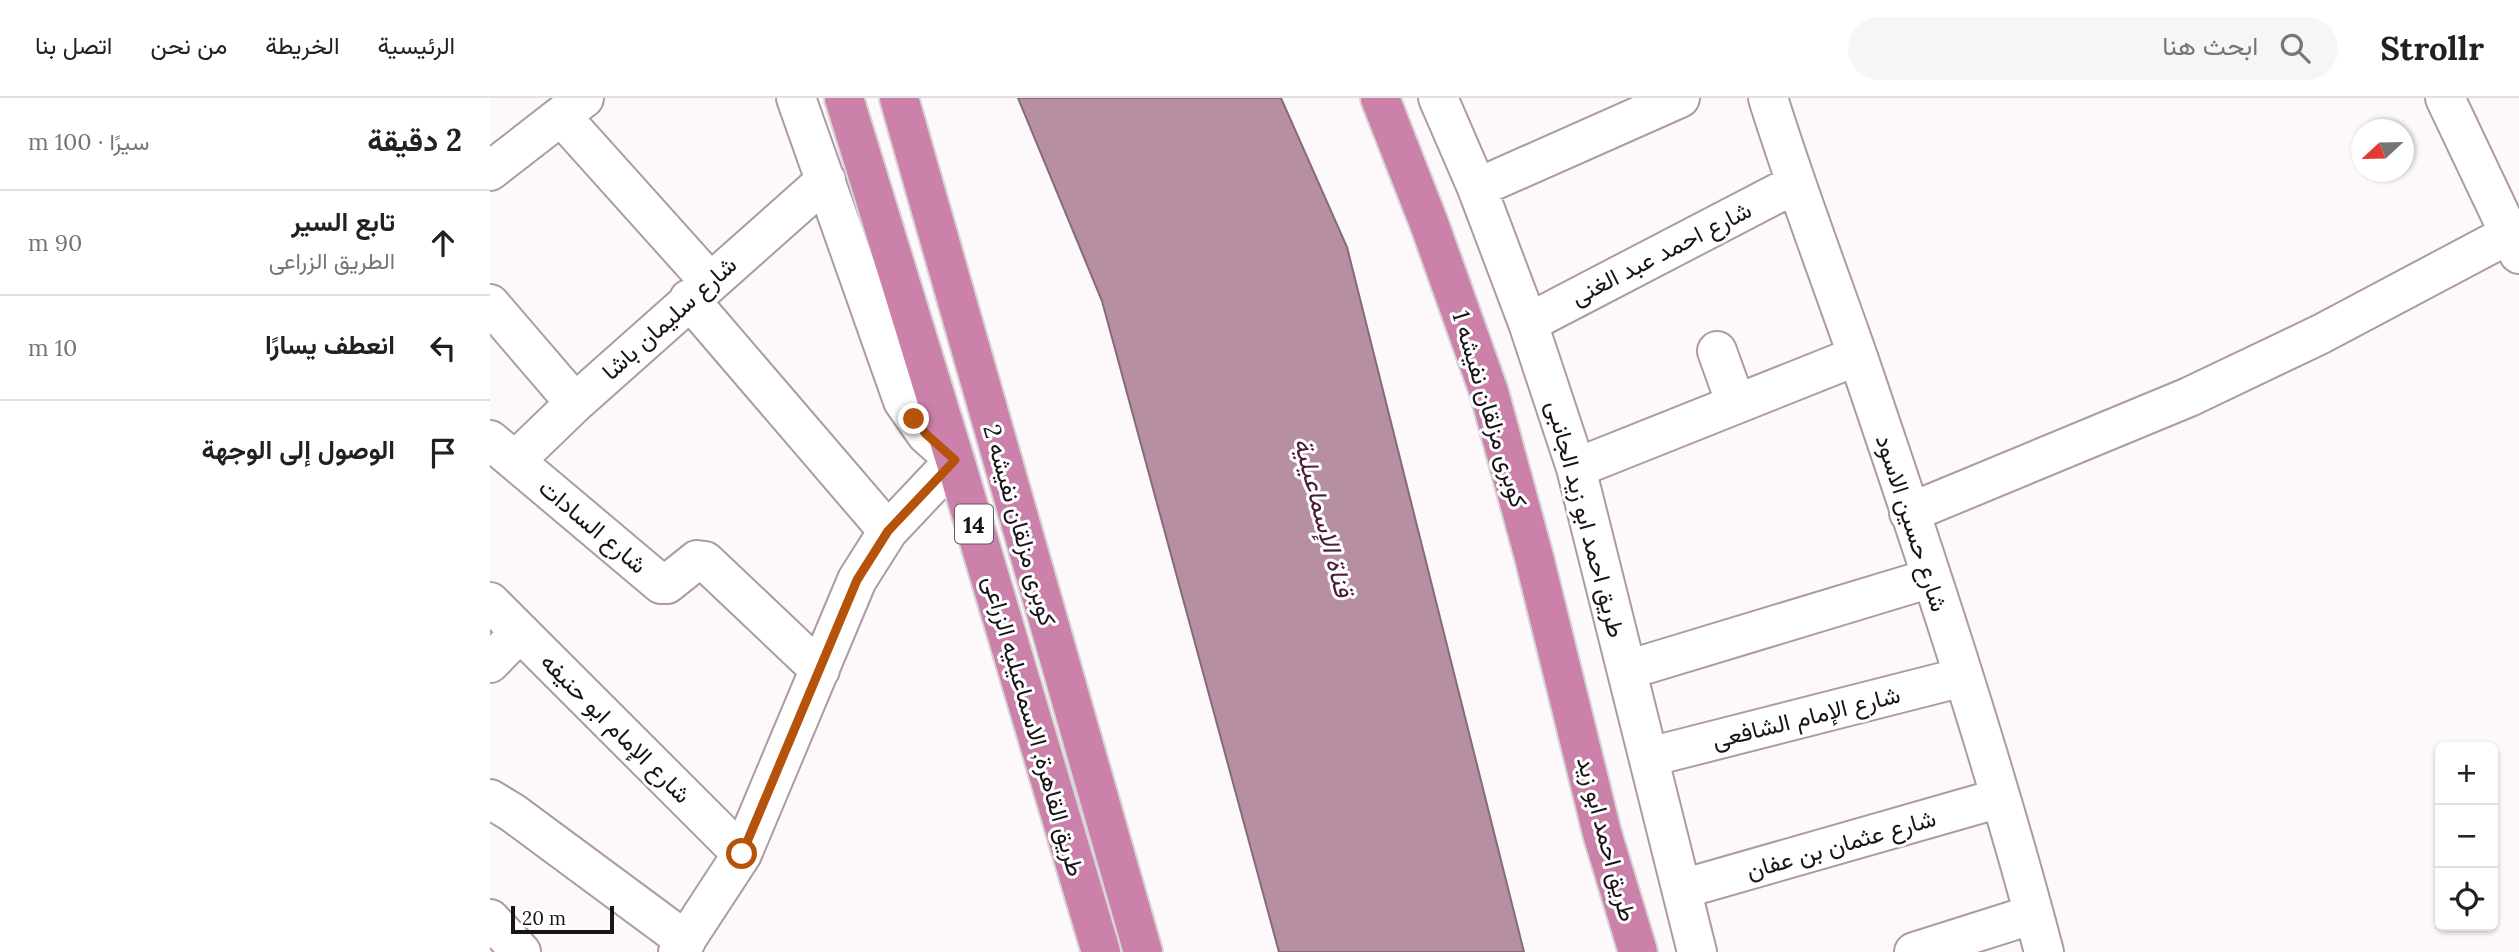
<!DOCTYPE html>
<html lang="ar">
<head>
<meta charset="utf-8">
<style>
  body { margin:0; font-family:Lora,Vazirmatn,serif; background:#f6f6f6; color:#202124; direction:rtl }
  .controls { position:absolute; right:21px; bottom:21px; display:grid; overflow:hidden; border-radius:10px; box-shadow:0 2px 5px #0004 }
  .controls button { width:63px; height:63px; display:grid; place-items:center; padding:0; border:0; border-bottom:2px solid #e0e0e0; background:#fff; color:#202124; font:35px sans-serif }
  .compass { position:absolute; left:1861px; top:21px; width:63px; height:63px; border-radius:50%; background:#fff; box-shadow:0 2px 5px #0004; rotate:248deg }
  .scale { position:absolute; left:21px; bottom:18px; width:103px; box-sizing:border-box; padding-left:7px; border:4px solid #1a1317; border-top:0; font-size:19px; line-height:24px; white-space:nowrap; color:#1a1317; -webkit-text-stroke:5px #fff; paint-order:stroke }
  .stop { position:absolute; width:21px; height:21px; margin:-16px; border:5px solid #b45309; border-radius:50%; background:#fff }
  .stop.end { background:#b45309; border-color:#fff; box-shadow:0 2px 7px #0008 }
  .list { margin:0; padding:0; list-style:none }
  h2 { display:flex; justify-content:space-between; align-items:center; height:91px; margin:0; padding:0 28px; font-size:30px }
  h2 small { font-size:23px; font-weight:400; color:#757577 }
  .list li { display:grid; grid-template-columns:46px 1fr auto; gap:21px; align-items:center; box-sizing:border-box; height:105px; padding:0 28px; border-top:2px solid #e0e0e0 }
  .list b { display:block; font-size:26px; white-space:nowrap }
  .list p { margin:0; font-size:23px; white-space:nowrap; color:#757577 }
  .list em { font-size:23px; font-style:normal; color:#757577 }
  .icon { flex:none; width:38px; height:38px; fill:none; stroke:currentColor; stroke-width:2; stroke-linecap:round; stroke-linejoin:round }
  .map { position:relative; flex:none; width:2029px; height:854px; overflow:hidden; direction:ltr }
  header { display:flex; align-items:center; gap:42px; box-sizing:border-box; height:98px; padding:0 35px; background:#fff; border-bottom:2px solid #e0e0e0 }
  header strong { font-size:33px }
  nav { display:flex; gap:38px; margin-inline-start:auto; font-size:24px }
  .search { width:490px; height:63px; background:#f6f6f6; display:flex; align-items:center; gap:18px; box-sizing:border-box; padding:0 24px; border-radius:38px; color:#757577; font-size:26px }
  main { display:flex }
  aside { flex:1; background:#fff }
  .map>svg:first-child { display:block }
</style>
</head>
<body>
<header>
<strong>Strollr</strong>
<div class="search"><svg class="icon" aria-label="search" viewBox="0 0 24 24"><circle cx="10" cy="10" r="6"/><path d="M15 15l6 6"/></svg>ابحث هنا</div>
<nav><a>الرئيسية</a><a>الخريطة</a><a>من نحن</a><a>اتصل بنا</a></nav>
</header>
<main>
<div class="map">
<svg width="2029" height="854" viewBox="0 0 2029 854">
  <rect width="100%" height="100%" fill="#fdf8fa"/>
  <path fill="#b68fa3" stroke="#876a79" stroke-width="2" d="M528 0H791L857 149 1034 854H789L612 203Z"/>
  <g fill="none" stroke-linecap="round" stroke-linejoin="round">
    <g stroke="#ad9aa3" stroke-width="42">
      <path id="minor" d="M948 0 987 90 1038 225 1086 370 1207 854
        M1278 0C1305 87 1338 173 1368 259 1435 456 1501 653 1554 854
        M1955 0 2029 156
        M71 18 220 184
        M0 73 94 0
        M987 90 1190 0
        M199 201 398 433
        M0 206 85 305
        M1038 225 1305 86
        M1227 253 1246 306
        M0 342 171 486H177L207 462 215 463 330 572
        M26 362 85 305 336 82
        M1086 370 1367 258
        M1419 415 1699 299 1831 236 2029 131
        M0 504 252 756
        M0 565 30 534
        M1137 572 1441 480
        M1159 659 1473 579
        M0 701 23 715 196 843
        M1192 791 1510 700
        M0 821 31 854
        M188 854 252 756 367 482 398 433 465 362 436 336 413 303 306 0
        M1424 854 1544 816"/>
    </g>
    <g stroke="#d6d5d5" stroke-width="42">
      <path id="highway" d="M354 0 465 362 611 854
        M409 0 653 854
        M890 0 940 128 999 294 1044 459 1112 735 1148 854"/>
    </g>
    <use href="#minor" stroke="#fff" stroke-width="38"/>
    <use href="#highway" stroke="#cb81aa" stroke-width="38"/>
  </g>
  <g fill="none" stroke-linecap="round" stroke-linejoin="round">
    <path stroke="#b45309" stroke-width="9" d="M252 756 367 482 398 433 465 362 436 336 424 321"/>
  </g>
  <g text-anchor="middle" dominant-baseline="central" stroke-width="6" stroke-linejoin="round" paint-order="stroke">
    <rect fill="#fff" stroke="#5f5a5d" stroke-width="2" x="465" y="406.5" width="38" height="39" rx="5"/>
    <g font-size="23" font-weight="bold" fill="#1a1317">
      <text x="484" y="426">14</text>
    </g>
    <g font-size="24" fill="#1a1317" stroke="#fff">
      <text transform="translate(1171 155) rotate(-27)">شارع احمد عبد الغنى</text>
      <text transform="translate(179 220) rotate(-42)">شارع سليمان باشا</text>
      <text transform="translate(1000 311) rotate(73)">كوبرى مزلقان نفيشه 1</text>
      <text transform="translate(1096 421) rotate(75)">طريق احمد ابو زيد الجانبى</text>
      <text transform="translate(1422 425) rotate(72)">شارع حسين الاسود</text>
      <text transform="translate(530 427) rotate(74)">كوبرى مزلقان نفيشه 2</text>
      <text transform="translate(103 428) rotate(40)">شارع السادات</text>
      <text transform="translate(1316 619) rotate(-14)">شارع الإمام الشافعى</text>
      <text transform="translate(544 628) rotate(74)">طريق القاهرة, الاسماعيليه الزراعى</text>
      <text transform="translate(126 630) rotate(45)">شارع الإمام ابو حنيفه</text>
      <text transform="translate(1117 741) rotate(75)">طريق احمد ابو زيد</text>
      <text transform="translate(1351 746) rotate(-16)">شارع عثمان بن عفان</text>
    </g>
    <g font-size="26" font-style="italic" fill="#4d1b3a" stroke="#fff">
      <text transform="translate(834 419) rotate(75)">قناة الإسماعيلية</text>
    </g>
  </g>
</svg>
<div class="controls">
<button>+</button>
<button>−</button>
<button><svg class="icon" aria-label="locate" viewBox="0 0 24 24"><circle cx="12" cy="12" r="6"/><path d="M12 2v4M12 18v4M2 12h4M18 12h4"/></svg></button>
</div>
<svg class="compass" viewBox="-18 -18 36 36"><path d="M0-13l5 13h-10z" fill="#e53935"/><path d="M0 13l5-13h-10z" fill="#757577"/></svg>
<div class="scale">20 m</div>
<div class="stop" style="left:252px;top:756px"></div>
<div class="stop end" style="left:424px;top:321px"></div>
</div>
<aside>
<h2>2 دقيقة<small>سيرًا · 100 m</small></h2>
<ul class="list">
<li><svg class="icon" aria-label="ahead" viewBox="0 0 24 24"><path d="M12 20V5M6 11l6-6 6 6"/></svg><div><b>تابع السير</b><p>الطريق الزراعى</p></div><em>90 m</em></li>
<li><svg class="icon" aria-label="left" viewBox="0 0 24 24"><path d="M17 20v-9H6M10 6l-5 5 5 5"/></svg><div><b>انعطف يسارًا</b></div><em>10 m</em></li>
<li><svg class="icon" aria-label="arrive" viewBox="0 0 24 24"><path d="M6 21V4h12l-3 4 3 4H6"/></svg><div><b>الوصول إلى الوجهة</b></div></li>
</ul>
</aside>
</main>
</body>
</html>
